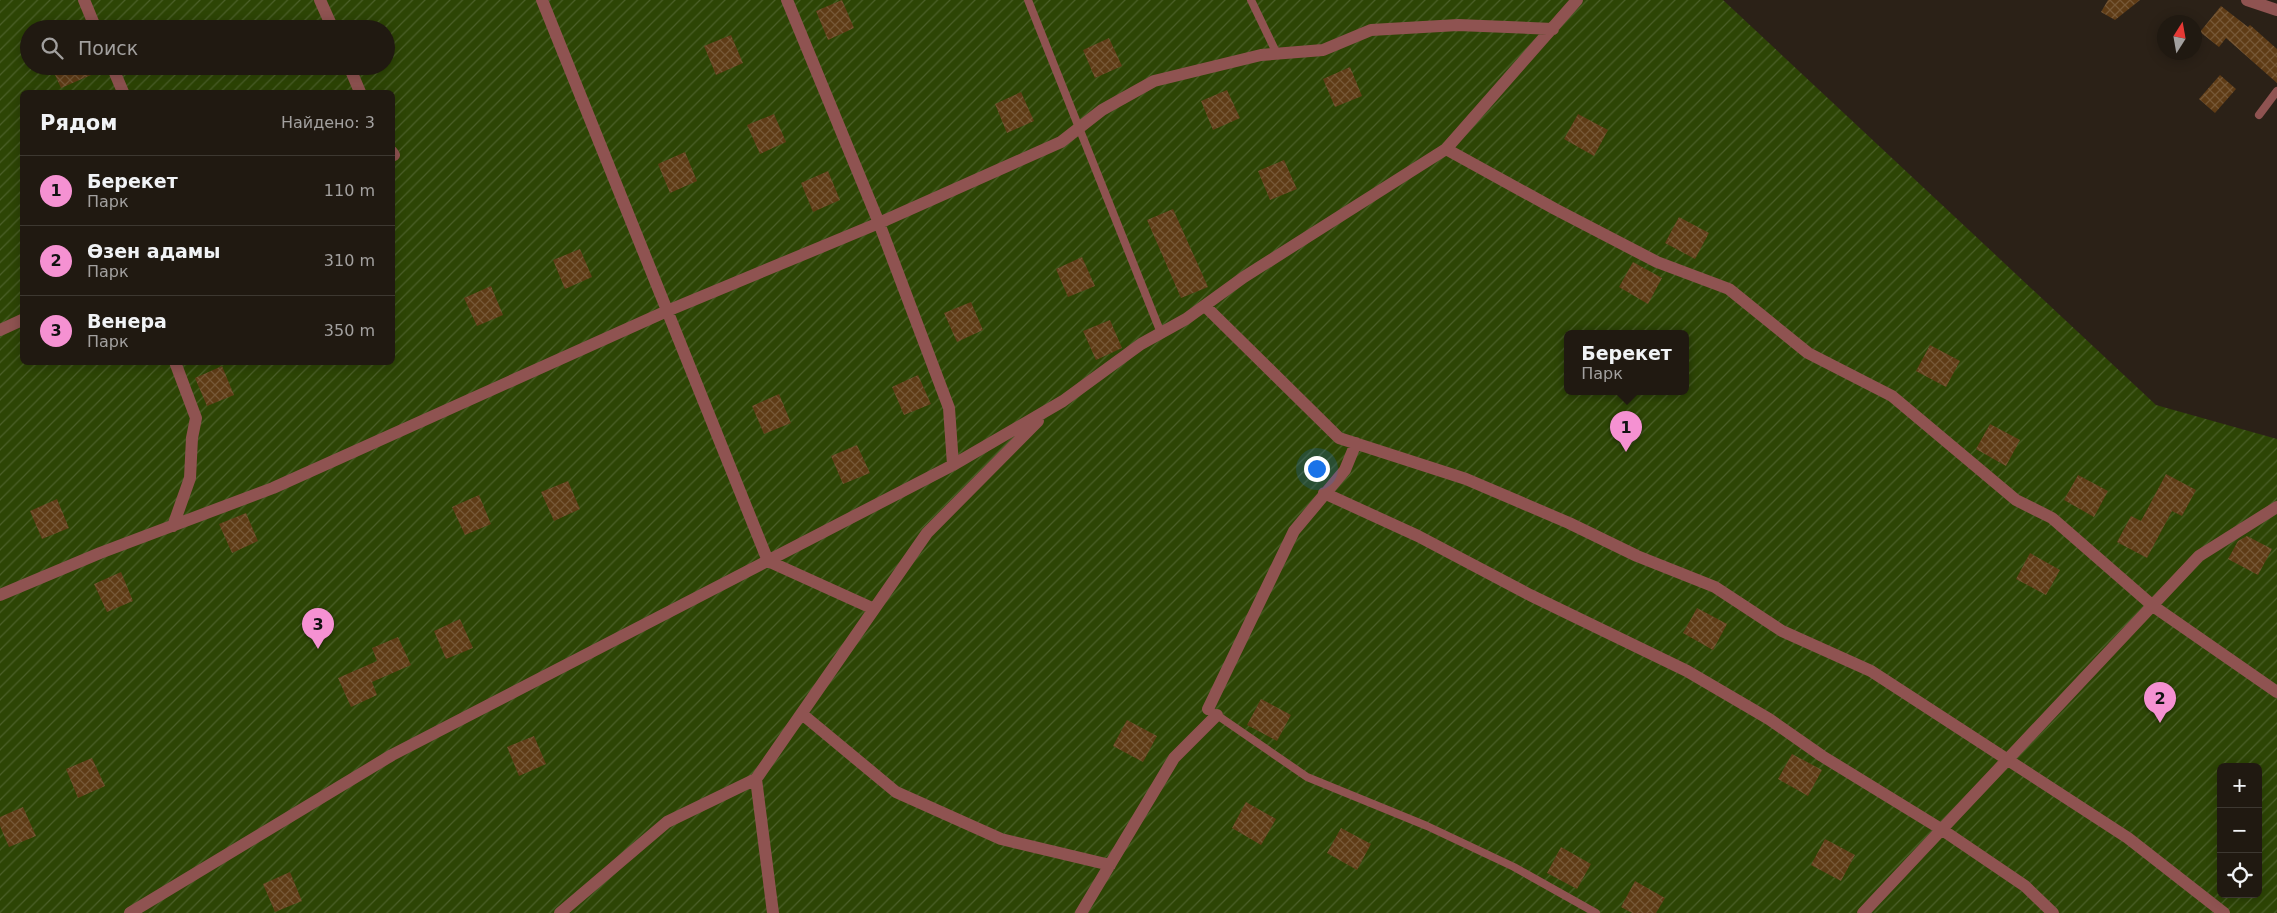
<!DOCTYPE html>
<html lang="ru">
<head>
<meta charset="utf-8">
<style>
  body { margin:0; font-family:"DejaVu Sans",sans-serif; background:#28221a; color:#f1f3f6 }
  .controls { position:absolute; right:15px; bottom:15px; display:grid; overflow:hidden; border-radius:8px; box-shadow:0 2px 12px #0003 }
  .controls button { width:45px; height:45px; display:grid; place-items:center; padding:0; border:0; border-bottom:1px solid #3d3831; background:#201911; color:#f1f3f6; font:25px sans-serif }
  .compass { position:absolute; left:2157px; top:15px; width:45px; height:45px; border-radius:50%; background:#201911; box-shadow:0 2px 12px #0003; rotate:11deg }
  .you { position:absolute; left:1316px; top:468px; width:18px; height:18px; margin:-12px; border:4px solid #fff; border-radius:50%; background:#1a73e8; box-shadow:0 0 0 8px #1a73e833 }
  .badge { display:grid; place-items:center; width:32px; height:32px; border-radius:50%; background:#f591d2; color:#111; font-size:16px; font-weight:700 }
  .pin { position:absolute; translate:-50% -41px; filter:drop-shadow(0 1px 2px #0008) }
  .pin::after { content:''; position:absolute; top:26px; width:18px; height:15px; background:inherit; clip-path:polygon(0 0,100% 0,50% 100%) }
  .popup { position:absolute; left:1564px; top:330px; width:125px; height:65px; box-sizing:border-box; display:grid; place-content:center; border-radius:8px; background:#201911; filter:drop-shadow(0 1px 4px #0005); font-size:16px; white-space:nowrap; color:#a2a09f }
  .popup b { font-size:19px; color:#f1f3f6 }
  .popup::after { content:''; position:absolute; left:50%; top:100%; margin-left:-10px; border:10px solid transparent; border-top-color:#201911 }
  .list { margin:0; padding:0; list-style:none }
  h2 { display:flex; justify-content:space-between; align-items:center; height:65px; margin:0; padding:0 20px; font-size:21px }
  h2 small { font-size:16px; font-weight:400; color:#a2a09f }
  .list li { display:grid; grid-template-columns:32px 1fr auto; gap:15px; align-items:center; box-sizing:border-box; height:70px; padding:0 20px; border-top:1px solid #3d3831 }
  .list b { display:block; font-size:19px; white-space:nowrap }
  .list p { margin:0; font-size:16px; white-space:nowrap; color:#a2a09f }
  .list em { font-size:16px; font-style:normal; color:#a2a09f }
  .icon { flex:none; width:28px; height:28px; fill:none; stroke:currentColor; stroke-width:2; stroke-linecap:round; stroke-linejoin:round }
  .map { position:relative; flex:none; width:2277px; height:913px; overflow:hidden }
  .search { position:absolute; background:#201911; box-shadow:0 2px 12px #0003; left:20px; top:20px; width:375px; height:55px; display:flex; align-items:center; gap:12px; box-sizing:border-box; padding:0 18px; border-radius:28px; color:#a2a09f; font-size:19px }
  .panel { position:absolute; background:#201911; box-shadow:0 2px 12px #0003; left:20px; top:90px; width:375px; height:275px; border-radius:8px }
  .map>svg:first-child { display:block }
</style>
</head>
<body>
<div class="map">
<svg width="2277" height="913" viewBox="0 0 2277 913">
  <defs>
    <pattern id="garden-furrows" width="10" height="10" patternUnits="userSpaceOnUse" patternTransform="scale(1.25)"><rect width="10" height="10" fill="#2d4505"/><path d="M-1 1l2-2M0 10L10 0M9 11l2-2" fill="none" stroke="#4b6029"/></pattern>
    <pattern id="building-cross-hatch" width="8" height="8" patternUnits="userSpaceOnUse" patternTransform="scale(1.25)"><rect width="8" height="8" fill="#5f3c16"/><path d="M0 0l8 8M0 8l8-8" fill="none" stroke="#765837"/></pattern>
  </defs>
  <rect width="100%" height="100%" fill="#2b2117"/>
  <path fill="url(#garden-furrows)" fill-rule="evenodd" d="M0 0H1723L2156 405 2277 439V913H0ZM29 29H386V66H29ZM22 92H392V362H22ZM1567 333H1685V391H1567ZM2221 767H2258V894H2221Z"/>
  <path fill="url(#building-cross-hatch)" d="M842 0 854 28 828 40 816 11Z
    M2108 0H2140L2115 20 2101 12Z
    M2221 6 2248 27 2250 25 2277 49V83L2226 38 2219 47 2200 32Z
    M731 35 743 63 716 75 704 46Z
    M1109 38 1122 66 1095 78 1083 50Z
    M51 66H104L105 69 61 88Z
    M1350 67 1362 96 1335 107 1323 79Z
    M2220 75 2236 89 2215 113 2199 99Z
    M1227 90 1240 118 1213 130 1201 101Z
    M1021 92 1034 121 1007 133 995 104Z
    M774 114 786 142 760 154 747 125Z
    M1578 114 1608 130 1594 156 1564 139Z
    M685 152 697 181 670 193 658 164Z
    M1284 160 1297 189 1270 200 1258 171Z
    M828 171 840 200 813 212 801 183Z
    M1173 209 1208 287 1181 298 1147 220Z
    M1679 217 1709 233 1695 259 1665 243Z
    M580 249 592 277 565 289 553 260Z
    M1082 257 1095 286 1068 297 1056 269Z
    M1633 262 1662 278 1648 304 1619 287Z
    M491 286 503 315 477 326 464 298Z
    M971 302 983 330 957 342 944 313Z
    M1110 320 1122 348 1096 360 1083 331Z
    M1930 345 1960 361 1946 387 1916 371Z
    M222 366 234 395 207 406 195 378Z
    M918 375 931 404 904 415 892 387Z
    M779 394 791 423 764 434 752 406Z
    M1990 424 2020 440 2006 466 1976 449Z
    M857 445 870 473 843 484 831 456Z
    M2166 474 2196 490 2182 516 2172 511 2147 558 2117 542 2131 516 2141 521Z
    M2078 475 2108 491 2094 517 2064 500Z
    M568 481 580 509 554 521 541 492Z
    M479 495 491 524 465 535 452 507Z
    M57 499 69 528 42 539 30 511Z
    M246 513 258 541 232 553 219 524Z
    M2247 536 2272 549 2258 575 2228 559 2238 541Z
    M2030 553 2060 570 2046 595 2016 579Z
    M121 572 133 601 107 612 94 584Z
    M1697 608 1727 624 1713 650 1683 633Z
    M460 619 473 648 446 659 434 631Z
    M398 637 411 665 372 682 377 695 351 707 338 678 377 661 372 648Z
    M1261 699 1291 715 1277 741 1247 725Z
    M1127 720 1157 736 1143 762 1113 746Z
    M534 736 546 764 519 776 507 747Z
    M1792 754 1822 770 1808 796 1778 779Z
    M92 758 105 786 78 798 66 769Z
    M1246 802 1276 819 1261 845 1232 828Z
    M23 807 36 836 9 847 0 826V817Z
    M1341 828 1371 844 1357 870 1327 853Z
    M1825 839 1855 855 1841 881 1811 865Z
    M1561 847 1591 864 1577 889 1547 873Z
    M290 872 302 901 275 912 263 884Z
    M1635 881 1665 898 1656 913H1632L1621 907Z"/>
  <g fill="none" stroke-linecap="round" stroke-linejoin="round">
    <path stroke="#8f5351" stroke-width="8" d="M1028 0 1161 333
      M1251 0 1277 54
      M2259 115 2277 91
      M1214 713 1307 777 1427 826 1514 867 1596 913"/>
    <path stroke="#8f5351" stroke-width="12" d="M84 0 96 29
      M320 0 333 29
      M542 0 768 561 874 609
      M787 0 879 223 949 408 953 465
      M2247 0 2277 10
      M112 66 123 92
      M349 66 360 92
      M1446 149 1555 209 1657 262 1729 289 1808 353 1892 396 2016 500 2052 518 2153 606 2277 692
      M392 152 394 155 392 156
      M1205 306 1339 438 1466 479 1569 523 1637 556 1715 587 1782 631 1871 671 2128 838 2224 913
      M0 330 22 320
      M1324 493 1418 536 1530 595 1687 671 1769 719 1822 756 1941 829 2025 886 2053 913
      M173 526 190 478 192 438 196 418 175 362
      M0 595 100 553 273 488 667 311 879 223 1061 142 1102 110 1154 81 1261 55 1323 50 1371 30 1458 25 1553 29
      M1208 709 1294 531 1345 470 1356 443
      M802 714 896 792 1001 839 1110 865
      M130 913 392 755 953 465 1063 401 1141 344 1186 319 1244 277 1446 149 1577 0
      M560 913 667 822 756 779
      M773 913 756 779 927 533 1038 421
      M1081 913 1174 758 1217 715
      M1863 913 2199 556 2277 507"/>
  </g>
</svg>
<div class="controls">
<button>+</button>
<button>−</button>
<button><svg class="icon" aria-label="locate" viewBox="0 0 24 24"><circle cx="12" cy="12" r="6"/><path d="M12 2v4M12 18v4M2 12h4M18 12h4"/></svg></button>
</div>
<svg class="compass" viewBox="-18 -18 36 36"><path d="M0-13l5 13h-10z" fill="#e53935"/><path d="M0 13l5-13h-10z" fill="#a2a09f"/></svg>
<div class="you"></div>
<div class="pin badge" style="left:1626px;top:452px">1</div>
<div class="popup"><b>Берекет</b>Парк</div>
<div class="pin badge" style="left:2160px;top:723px">2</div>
<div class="pin badge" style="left:318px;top:649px">3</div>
<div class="search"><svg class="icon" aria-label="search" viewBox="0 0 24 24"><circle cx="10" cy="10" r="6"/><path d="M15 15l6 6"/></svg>Поиск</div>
<section class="panel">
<h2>Рядом<small>Найдено: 3</small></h2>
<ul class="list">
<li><span class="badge">1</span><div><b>Берекет</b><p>Парк</p></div><em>110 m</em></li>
<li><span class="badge">2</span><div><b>Өзен адамы</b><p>Парк</p></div><em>310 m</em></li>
<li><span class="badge">3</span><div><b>Венера</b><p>Парк</p></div><em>350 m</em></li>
</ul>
</section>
</div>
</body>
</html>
